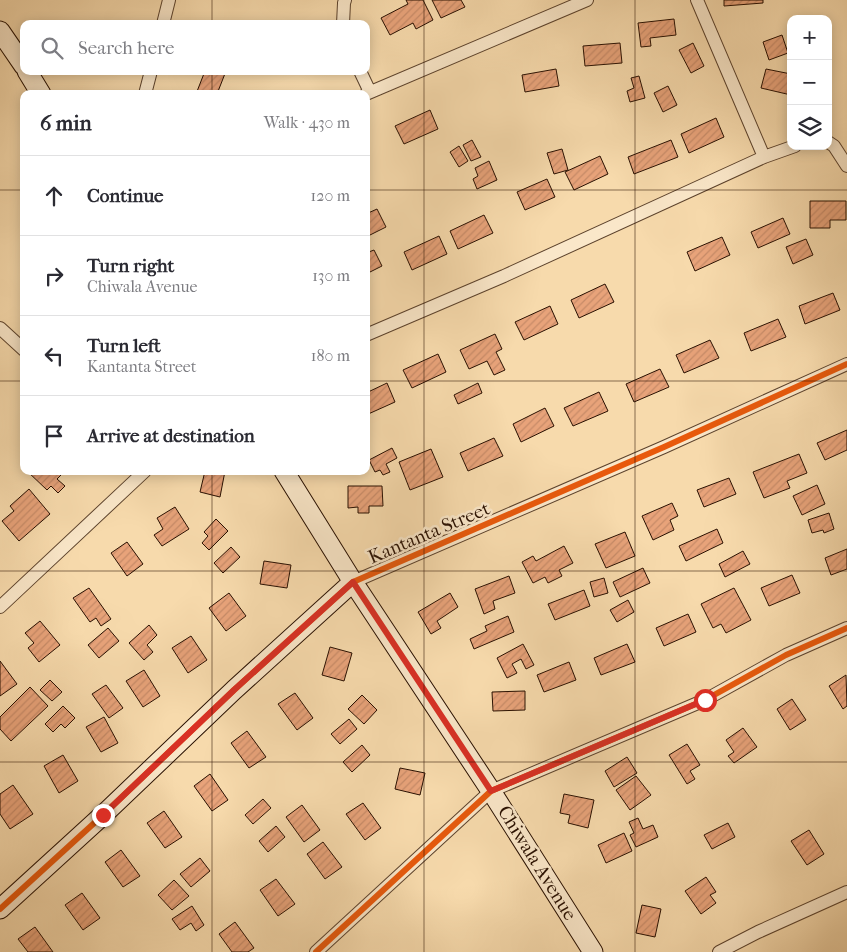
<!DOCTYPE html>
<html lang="en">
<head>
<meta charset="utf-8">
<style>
  body { margin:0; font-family:"IM FELL French Canon",serif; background:#f7f7f7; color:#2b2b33 }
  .controls { position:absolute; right:15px; top:15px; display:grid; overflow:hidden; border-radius:10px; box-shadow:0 2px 12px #0003 }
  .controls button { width:45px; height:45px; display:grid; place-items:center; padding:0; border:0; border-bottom:1px solid #e1e1e2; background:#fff; color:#2b2b33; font:25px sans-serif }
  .stop { position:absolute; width:15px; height:15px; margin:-11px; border:4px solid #d93025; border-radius:50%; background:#fff }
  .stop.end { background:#d93025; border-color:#fff; box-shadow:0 1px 5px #0008 }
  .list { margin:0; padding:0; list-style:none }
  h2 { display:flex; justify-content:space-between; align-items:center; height:65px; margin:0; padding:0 20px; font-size:21px }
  h2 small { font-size:16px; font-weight:400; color:#7c7c81 }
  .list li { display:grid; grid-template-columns:32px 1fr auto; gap:15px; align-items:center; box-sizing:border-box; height:80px; padding:0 20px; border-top:1px solid #e1e1e2 }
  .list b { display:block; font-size:19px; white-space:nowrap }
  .list p { margin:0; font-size:16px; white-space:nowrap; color:#7c7c81 }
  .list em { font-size:16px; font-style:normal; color:#7c7c81 }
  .icon { flex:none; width:28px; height:28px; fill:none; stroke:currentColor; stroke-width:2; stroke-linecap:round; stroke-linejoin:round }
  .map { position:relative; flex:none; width:847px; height:952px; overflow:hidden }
  .search { position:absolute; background:#fff; box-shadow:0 2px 12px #0003; left:20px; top:20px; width:350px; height:55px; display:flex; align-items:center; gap:12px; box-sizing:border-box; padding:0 18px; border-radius:10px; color:#7c7c81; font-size:19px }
  .panel { position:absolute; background:#fff; box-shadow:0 2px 12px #0003; left:20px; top:90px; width:350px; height:385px; border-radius:10px }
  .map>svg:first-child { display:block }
</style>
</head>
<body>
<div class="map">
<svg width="847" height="952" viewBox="0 0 847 952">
  <defs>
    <pattern id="building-hatch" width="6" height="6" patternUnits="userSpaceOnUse" patternTransform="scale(1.25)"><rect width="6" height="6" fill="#e8a37a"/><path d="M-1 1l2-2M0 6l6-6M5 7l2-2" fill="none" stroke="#c78b68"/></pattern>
  </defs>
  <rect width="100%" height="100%" fill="#f7daac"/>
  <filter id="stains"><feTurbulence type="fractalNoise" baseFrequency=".004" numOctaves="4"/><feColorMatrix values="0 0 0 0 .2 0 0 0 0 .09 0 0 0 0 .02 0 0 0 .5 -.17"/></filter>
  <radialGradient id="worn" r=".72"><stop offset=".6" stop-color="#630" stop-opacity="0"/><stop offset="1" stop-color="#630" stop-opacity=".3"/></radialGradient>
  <path fill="url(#building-hatch)" stroke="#291001" d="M406 0H423L433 20 416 29 413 23 390 35 381 18 408 4Z
    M432 0H461L465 7 441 18Z
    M724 0H763V3L724 6Z
    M674 19 676 35 650 38 651 46 641 47 638 23Z
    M782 35 788 53 769 60 763 42Z
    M620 43 622 63 585 66 583 46Z
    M693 43 704 66 691 73 679 50Z
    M556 69 559 86 525 92 522 75Z
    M766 69 791 74V95L761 88Z
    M205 71H226L217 94H196Z
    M639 76 645 98 630 102 627 91 634 88 631 78Z
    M668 86 677 105 663 112 654 93Z
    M430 110 438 129 404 144 395 126Z
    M716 118 724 137 689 153 681 134Z
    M472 140 481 157 471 161 463 145Z
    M671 140 678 157 634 174 628 157Z
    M459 146 468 161 459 167 450 152Z
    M562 149 568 170 554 174 547 153Z
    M600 156 608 174 574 190 565 172Z
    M489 161 497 180 477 189 473 179 478 176 475 168Z
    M547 179 555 197 525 210 517 192Z
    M810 201H846V220H830V228H810Z
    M377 209 386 227 366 237V214Z
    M484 215 493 233 458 249 450 231Z
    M783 218 790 234 758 248 751 232Z
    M439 236 447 254 412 270 404 252Z
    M722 237 730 255 695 271 687 252Z
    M806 239 813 255 793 264 786 247Z
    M374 250 382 266 366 274V253Z
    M605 284 614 302 579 318 571 300Z
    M833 293 840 310 805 324 799 306Z
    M550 306 558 324 524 340 515 322Z
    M778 319 786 337 751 351 744 333Z
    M495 334 502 349 496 352 505 370 494 375 487 361 469 369 460 350Z
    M710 340 719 358 684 373 676 355Z
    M438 354 446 372 412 388 403 370Z
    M660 369 669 387 634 402 626 384Z
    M387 383 395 402 366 415V393Z
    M478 383 482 393 458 404 454 395Z
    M599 392 608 411 573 426 564 408Z
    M545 408 554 426 521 442 513 424Z
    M847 430V450L825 460 817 443Z
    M494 438 503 456 468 471 460 453Z
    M392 448 397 458 386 464 390 472 383 475 380 470 375 472 369 460Z
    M431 449 443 477 410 490 399 462Z
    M799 454 807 473 787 481 790 488 764 498 753 472Z
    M27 471H64V472L57 479 65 486 58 493 51 486 47 490Z
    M205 471H225L220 497 200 492Z
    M729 478 736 494 704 507 697 490Z
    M817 485 825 504 802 515 793 496Z
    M348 486H382L383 506H369V513H358V507L348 508Z
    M29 489 50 514 19 541 2 521 14 511 10 506Z
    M672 503 678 516 670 520 674 530 653 540 642 516Z
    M175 507 189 529 162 546 154 535 163 529 157 518Z
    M829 513 834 529 824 533 823 530 812 533 808 520Z
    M216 519 228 531 209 550 202 543 208 536 204 532Z
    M717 529 723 543 686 561 679 546Z
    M625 532 635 556 606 568 595 544Z
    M127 542 143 564 127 576 111 553Z
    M564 546 573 563 559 570 562 576 548 583 545 577 533 583 522 562 533 556 536 561Z
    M231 547 240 557 223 573 214 563Z
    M847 549V569L831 575 825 558Z
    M743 551 750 564 725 577 719 564Z
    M264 561 291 565 287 588 260 584Z
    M643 568 650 583 620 597 613 582Z
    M792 575 800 593 769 606 761 588Z
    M509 576 515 593 493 601 495 609 484 614 475 589Z
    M604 578 608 593 594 597 590 582Z
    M89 588 111 619 101 626 96 618 90 622 73 598Z
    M734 588 751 620 726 633 721 624 713 628 701 604Z
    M584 590 590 606 555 620 548 604Z
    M229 593 246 616 226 631 209 608Z
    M450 593 458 607 437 621 441 628 431 634 418 612Z
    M628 600 634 612 617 622 610 610Z
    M688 614 696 632 664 646 656 628Z
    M508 616 514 632 474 649 470 639 487 631 485 626Z
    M40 621 60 645 39 662 28 648 34 643 25 633Z
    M149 625 157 635 147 645 153 652 144 660 129 643Z
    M108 628 119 641 99 658 88 645Z
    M191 636 207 660 188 673 172 648Z
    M523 644 534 665 526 669 521 659 512 664 517 673 507 678 497 658Z
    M627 644 635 662 601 675 594 658Z
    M330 647 352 653 344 681 322 675Z
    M0 661 17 684 0 696Z
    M569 662 576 680 544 692 537 675Z
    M144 670 160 696 143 707 126 681Z
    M846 675 847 706 843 709 829 686Z
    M50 680 62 692 52 701 40 690Z
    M106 685 123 708 109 718 92 694Z
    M30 687 48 706 11 741 0 729V717Z
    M525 691V710L493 711 492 692Z
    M295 693 313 718 297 730 278 704Z
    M362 695 377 710 364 724 348 709Z
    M792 699 806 720 790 730 777 709Z
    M63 706 75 718 65 728 61 724 53 732 45 724Z
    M104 717 118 743 101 752 86 727Z
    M349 719 357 729 340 744 331 734Z
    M743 728 757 747 734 763 728 756 734 752 726 740Z
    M247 731 266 757 249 768 231 743Z
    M687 744 700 765 690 771 695 779 687 784 669 755Z
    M362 745 370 755 352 772 343 762Z
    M63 755 78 781 59 793 44 766Z
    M627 757 637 773 614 787 605 771Z
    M400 768 425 773 420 795 395 789Z
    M210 774 228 800 212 811 194 786Z
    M636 776 651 795 630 810 616 790Z
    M13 785 33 814 10 829 0 814V794Z
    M564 794 594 800 588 828 568 823 570 815 560 813Z
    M263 799 271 808 253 824 245 815Z
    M363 803 381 828 365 840 346 814Z
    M302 805 320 830 304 842 286 817Z
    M164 811 182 837 165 848 147 823Z
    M638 818 643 829 653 825 658 837 636 847 630 835 634 833 629 822Z
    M728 823 735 837 712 849 704 835Z
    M276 826 285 837 268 852 259 841Z
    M809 830 824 854 807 865 791 841Z
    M624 833 632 851 606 863 598 845Z
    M323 842 342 867 325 879 307 854Z
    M121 850 140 876 123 887 105 862Z
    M200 858 210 871 191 887 180 874Z
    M706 877 716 892 710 895 716 903 701 914 685 891Z
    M276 879 295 904 278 916 260 890Z
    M174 880 189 896 172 910 158 895Z
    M82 893 100 918 83 930 65 905Z
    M642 905 661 909 655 937 636 933Z
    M192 906 204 925 196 931 191 923 180 930 172 919Z
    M235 922 254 948 248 952H232L219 934Z
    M35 927 53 952H28L18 939Z"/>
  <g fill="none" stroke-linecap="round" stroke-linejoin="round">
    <g stroke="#5c422c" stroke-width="14">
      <path id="street" d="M697 0 764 157
        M163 24 169 0
        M343 24 344 3 345 0
        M360 71 370 92
        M145 94 151 71
        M366 94 587 0
        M828 142 834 146 847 166
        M0 328 24 350
        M366 335 504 276 764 157 795 146
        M353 582 664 447 847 364
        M0 607 145 471
        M316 952 491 791 705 700 786 655 847 628
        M719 952 758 932 847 892"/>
    </g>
    <g stroke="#291001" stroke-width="21">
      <path id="secondary" d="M0 31 24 66
        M27 71 41 94
        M284 471 353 582 491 791 593 952
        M0 909 103 815 234 690 353 582"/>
    </g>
    <use href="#street" stroke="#fae7c9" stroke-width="12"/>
    <use href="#secondary" stroke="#fae7c9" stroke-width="19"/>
    <g stroke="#fae7c9" stroke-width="9">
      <path id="cycleway" d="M0 909 103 815 234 690 353 582 664 447 847 364
        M316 952 491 791 705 700 786 655 847 628"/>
    </g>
    <use href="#cycleway" stroke="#e8590c" stroke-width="6"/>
  </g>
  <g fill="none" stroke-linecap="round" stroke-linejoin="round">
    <path stroke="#d93025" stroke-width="6" d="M103 815 234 690 353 582 491 791 705 700"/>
  </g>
  <path fill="none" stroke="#291001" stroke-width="1" stroke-opacity="0.55" d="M212 0V24M424 0V952M635 0V952M212 71V94M0 190H24M366 190H847M0 381H24M366 381H847M212 471V952M0 571H847M0 762H847"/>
  <g text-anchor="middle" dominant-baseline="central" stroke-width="5" stroke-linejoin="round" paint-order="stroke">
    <g font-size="19" fill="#291001" stroke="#fae7c9">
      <text transform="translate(429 533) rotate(-23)">Kantanta Street</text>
      <text transform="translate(537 863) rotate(58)">Chiwala Avenue</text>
    </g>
  </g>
  <rect width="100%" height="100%" filter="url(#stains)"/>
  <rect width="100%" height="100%" fill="url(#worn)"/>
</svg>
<div class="controls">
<button>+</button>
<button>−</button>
<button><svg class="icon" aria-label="layers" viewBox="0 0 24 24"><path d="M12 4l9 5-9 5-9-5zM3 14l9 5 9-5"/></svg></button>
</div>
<div class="stop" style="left:705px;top:700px"></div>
<div class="stop end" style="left:103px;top:815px"></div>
<div class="search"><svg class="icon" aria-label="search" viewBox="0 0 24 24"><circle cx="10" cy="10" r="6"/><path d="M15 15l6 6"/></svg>Search here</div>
<section class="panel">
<h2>6 min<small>Walk · 430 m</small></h2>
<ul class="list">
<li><svg class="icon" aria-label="ahead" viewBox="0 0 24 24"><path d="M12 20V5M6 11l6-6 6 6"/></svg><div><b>Continue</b></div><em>120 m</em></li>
<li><svg class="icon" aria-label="right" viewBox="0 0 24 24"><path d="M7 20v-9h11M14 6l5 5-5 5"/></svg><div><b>Turn right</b><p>Chiwala Avenue</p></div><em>130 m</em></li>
<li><svg class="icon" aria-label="left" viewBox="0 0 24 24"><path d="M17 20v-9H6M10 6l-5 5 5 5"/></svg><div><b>Turn left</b><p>Kantanta Street</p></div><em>180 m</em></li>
<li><svg class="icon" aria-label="arrive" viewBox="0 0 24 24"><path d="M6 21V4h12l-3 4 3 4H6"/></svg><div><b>Arrive at destination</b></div></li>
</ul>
</section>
</div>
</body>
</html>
